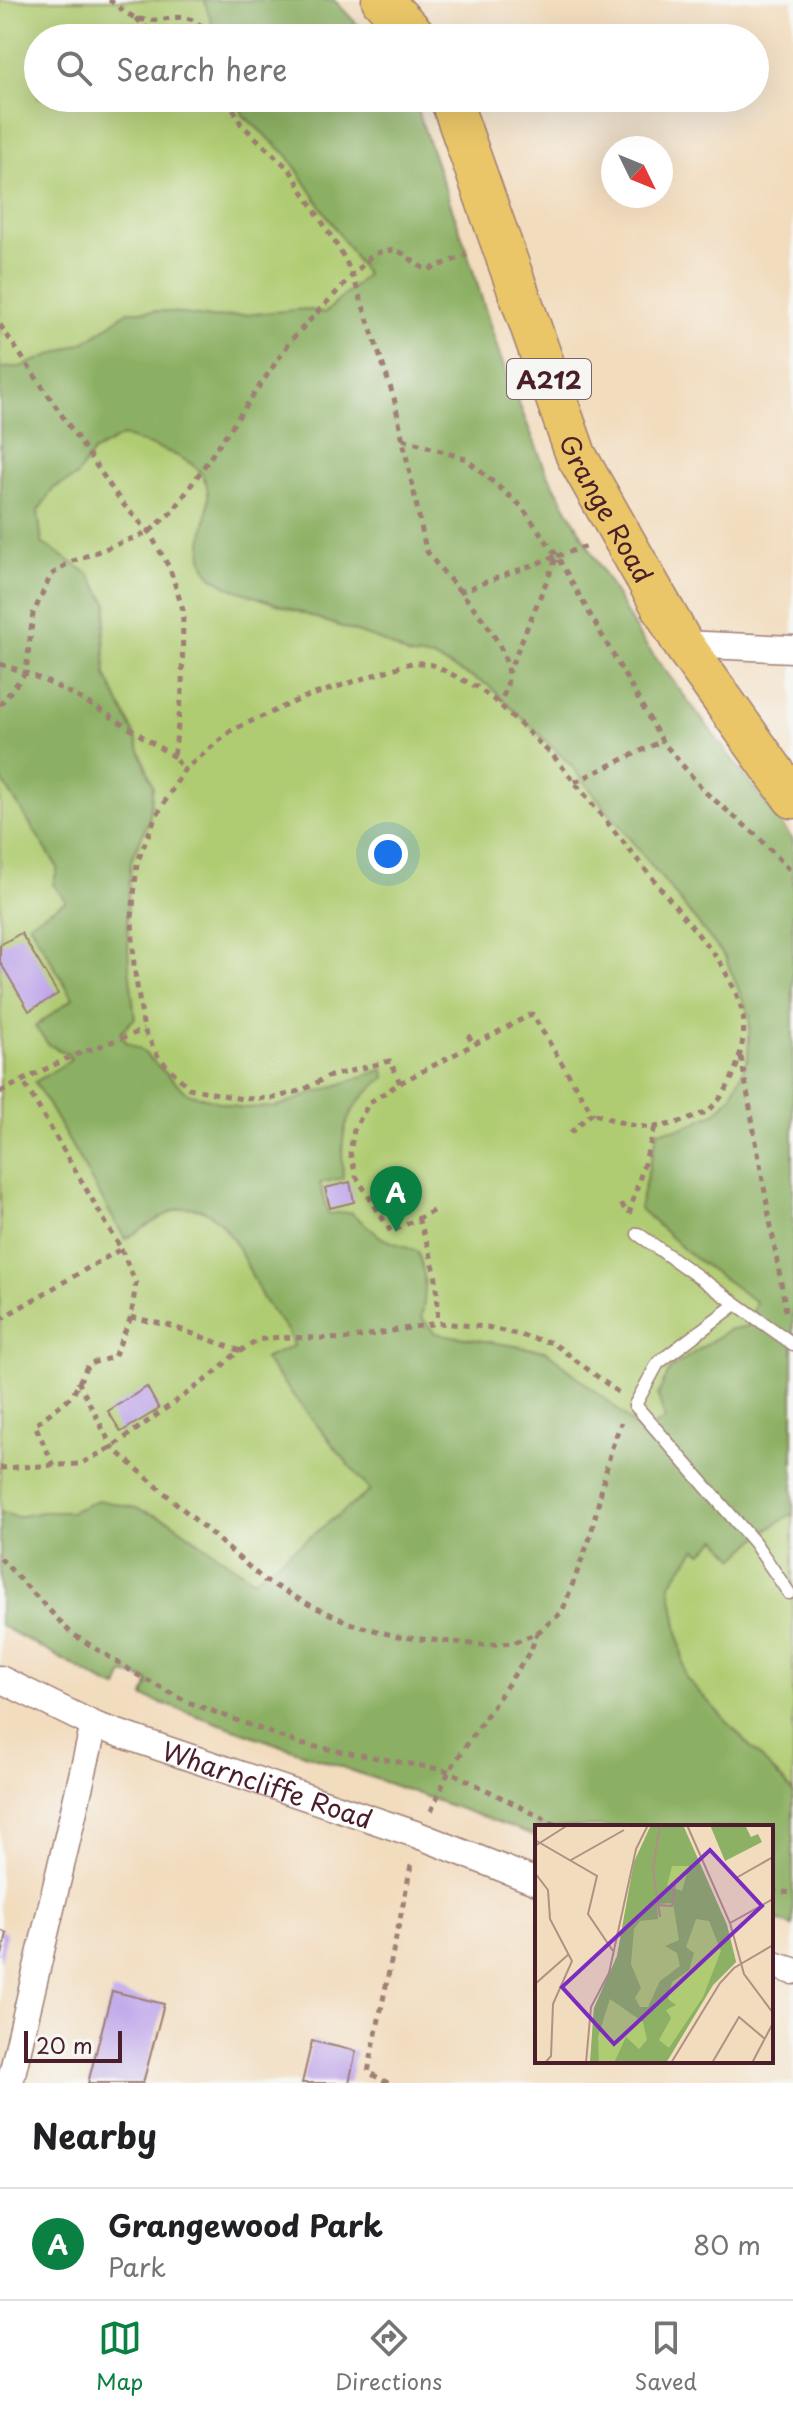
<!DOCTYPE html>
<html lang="en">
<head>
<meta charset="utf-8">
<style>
  body { margin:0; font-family:"Playpen Sans",sans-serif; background:#f6f6f6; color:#202124 }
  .compass { position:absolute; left:601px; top:136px; width:72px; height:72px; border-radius:50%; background:#fff; box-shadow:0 8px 32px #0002; rotate:133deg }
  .scale { position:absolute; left:24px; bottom:20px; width:98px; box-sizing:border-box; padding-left:8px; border:4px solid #4a1f2b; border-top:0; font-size:22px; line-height:28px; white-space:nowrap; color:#4a1f2b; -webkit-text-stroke:6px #f6f6f2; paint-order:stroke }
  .you { position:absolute; left:388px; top:854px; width:28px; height:28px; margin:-20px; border:6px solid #fff; border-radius:50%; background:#1a73e8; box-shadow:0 0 0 12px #1a73e833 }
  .badge { display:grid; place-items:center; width:52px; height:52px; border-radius:50%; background:#0b8043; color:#fff; font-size:26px; font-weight:700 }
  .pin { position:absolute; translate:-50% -66px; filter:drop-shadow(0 2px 4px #0008) }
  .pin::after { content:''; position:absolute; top:42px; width:28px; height:24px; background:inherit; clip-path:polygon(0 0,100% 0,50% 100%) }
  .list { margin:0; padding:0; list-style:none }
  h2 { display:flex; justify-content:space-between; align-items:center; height:104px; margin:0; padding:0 32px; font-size:34px }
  h2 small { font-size:26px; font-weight:400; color:#757577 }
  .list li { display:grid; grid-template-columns:52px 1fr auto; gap:24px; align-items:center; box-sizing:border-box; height:112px; padding:0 32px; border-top:2px solid #e0e0e0 }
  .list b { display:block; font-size:30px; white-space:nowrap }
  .list p { margin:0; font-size:26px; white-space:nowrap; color:#757577 }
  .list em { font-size:26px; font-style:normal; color:#757577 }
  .icon { flex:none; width:44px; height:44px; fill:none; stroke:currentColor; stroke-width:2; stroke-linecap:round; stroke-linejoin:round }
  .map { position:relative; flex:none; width:793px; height:2083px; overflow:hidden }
  .search { position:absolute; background:#fff; box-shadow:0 8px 32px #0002; left:24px; right:24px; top:24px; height:88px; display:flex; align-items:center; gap:20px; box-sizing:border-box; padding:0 28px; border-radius:44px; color:#757577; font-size:30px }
  .sheet { height:216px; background:#fff }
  nav { display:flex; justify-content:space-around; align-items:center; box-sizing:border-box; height:112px; border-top:2px solid #e0e0e0; background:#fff; font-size:22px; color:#757577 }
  nav a { display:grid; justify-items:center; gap:4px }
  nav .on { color:#0b8043 }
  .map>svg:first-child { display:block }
</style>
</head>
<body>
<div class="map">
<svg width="793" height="2083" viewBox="0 0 793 2083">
  <rect width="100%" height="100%" fill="#f6f6f2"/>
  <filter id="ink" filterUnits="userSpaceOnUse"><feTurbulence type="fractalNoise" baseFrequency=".0125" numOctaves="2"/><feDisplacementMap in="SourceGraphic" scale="16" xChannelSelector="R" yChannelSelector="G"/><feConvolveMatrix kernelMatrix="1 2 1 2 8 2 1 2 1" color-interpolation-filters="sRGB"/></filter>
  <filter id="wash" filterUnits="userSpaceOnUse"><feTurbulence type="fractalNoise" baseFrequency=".006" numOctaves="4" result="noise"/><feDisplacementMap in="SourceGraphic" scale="32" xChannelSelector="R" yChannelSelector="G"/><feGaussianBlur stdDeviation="1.8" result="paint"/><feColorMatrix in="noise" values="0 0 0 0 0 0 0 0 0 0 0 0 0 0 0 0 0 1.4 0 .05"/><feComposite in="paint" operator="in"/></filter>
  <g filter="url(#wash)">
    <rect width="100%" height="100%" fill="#f2dcbe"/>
    <path fill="#b0cc72" stroke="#7d764e" stroke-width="2" d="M0 0H334L370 38H38V98H413L465 246 500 357 546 471 639 636 793 840V1926L771 1918V1827H537V1836L144 1697 149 1681 124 1673 118 1688 109 1685 0 1625Z"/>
    <path fill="#8cb064" stroke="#6b6848" stroke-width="2" fill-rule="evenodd" d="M204 0H334L370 38H217Z
      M237 98H413L465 245 500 357 546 471 639 636 793 840V1513L763 1533 736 1558 717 1539 702 1553 696 1548 670 1585 686 1678 793 1792V1926L771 1918V1827H537V1836L144 1697 149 1681 124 1673 118 1688 109 1685 0 1625V1512L16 1517 42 1512H70L98 1500 136 1508 170 1521 253 1580 370 1491 264 1359 293 1346C289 1325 270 1314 261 1295 246 1265 222 1196 179 1209 161 1215 142 1230 125 1239L35 1082 71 1060 68 1054 49 1045 35 1027 73 998 29 923 66 901 53 884 58 868 0 777V368L20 367 87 341 128 311H164L211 318 306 309 325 313 366 275 288 156 243 115ZM122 436C143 443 188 455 201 473 223 505 186 549 210 574 215 580 224 584 231 588L382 641 410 656 433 658 488 685 570 764 725 957 750 1017 748 1058 732 1096 714 1114 682 1128 658 1131 639 1208 689 1254 756 1302 748 1326 728 1330 670 1369 658 1395 665 1420 641 1433 617 1409 546 1351 435 1333 421 1317C427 1294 426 1275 418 1252L382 1238 350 1212 328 1214 320 1183 343 1178C340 1129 344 1108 385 1078L384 1069 275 1107 241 1108 187 1093 140 1049 126 1042 121 1032 135 1018 129 967 127 916 131 861 149 820 153 786 132 729 106 675 104 633 108 604 89 574 42 543 38 511 54 488 76 477 93 452Z"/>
    <g id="blocks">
      <path fill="#bca2ea" d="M21 933 58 994 29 1011 0 962V945Z
        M350 1182 354 1202 330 1208 325 1188Z
        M147 1387 159 1409 121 1432 108 1411Z
        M0 1930 7 1933 1 1960H0Z
        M112 1991 164 2004 143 2083H88Z
        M312 2041 356 2051 349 2083H302Z"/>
    </g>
  </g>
  <g filter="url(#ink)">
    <use href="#blocks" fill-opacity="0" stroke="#9e7e74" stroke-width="2"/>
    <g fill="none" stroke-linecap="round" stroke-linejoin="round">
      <g stroke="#9e7e74" stroke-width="15">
        <path id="service" d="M638 1234 793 1344
          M736 1304 658 1363 635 1405 754 1542 789 1593"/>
      </g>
      <g stroke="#9e7e74" stroke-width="29">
        <g id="minor">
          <path d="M683 644 793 649"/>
          <path id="s1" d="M0 1679 94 1725 418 1835 537 1882"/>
          <path d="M771 1964 793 1971"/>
          <path d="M10 2083 94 1725"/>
        </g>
      </g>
      <g stroke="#9e7e74" stroke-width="43">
        <g id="primary">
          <path d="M382 0 418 38"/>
          <path id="s2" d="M450 98 576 455 683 644 793 798"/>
        </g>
      </g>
      <path stroke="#9e7e74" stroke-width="5" stroke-dasharray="6 6" stroke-linecap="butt" d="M109 0C117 5 127 15 136 18 164 28 188 0 210 38
        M136 18 158 38
        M228 98 241 124 290 170 342 254 353 276 394 398 426 550C450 587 537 657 498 703
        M0 325 122 503 149 532 170 569 183 610 182 693 174 757 184 770
        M403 439 466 459 521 506 557 556 662 741 705 792 755 834 793 873
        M557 556 587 546
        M459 592 557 556 509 671
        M0 664C64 683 118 721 174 757
        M0 705 26 672 33 614 51 575 68 563 149 532 174 510 292 339 372 255C403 242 403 258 427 270L467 255
        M575 782 662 741
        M468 1035 473 1044
        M741 1057 786 1311
        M400 1083 390 1061 327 1077 303 1090 274 1098 242 1099 189 1088 159 1058 144 1030 134 967 132 917 137 863 155 818 184 770 232 730 303 698 414 662 433 665 477 687 498 703 555 758 718 959C728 976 740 997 743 1016 747 1043 733 1090 711 1108 698 1119 663 1128 646 1127 628 1126 610 1119 592 1113
        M0 1092 70 1057 144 1030
        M621 1204 628 1213
        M433 1211 391 1232 356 1176 350 1152 354 1130 369 1103 400 1083 532 1014 592 1113 570 1133
        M629 1214 655 1127
        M418 1218C433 1259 440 1279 437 1323
        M131 1317 171 1326 241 1351
        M0 1319 121 1249 22 1079
        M78 1381 112 1447 264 1580 310 1605 352 1624 399 1637 484 1645 513 1643 537 1633 562 1612 590 1538 611 1450 621 1423
        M54 1466 35 1425 73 1395 88 1364 114 1357 131 1317 136 1283 121 1249
        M0 1468 80 1464 112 1447 211 1376 233 1356 257 1340 279 1337 347 1339 437 1323 487 1327 553 1343 619 1393
        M0 1558 71 1633 141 1677 188 1702 300 1744 449 1771 560 1827
        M431 1811 449 1771 531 1650 537 1633
        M771 1891 793 1893
        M388 2083 368 2072 412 1861"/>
      <use href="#service" stroke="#fff" stroke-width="12"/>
      <use href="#minor" stroke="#fff" stroke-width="26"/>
      <use href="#primary" stroke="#eac669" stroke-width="40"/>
    </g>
  </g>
  <g text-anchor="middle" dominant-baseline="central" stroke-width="7" stroke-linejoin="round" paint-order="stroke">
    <rect fill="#f6f6f2" stroke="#7e6067" stroke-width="2" x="507" y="359" width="84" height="40" rx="6"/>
    <g font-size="24" font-weight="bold" fill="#4a1f2b">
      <text x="549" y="379">A212</text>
    </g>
    <g font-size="26" fill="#4a1f2b" stroke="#f6f6f2">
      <text stroke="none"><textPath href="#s2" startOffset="440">Grange Road</textPath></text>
      <text stroke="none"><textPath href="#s1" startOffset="288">Wharncliffe Road</textPath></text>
    </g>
  </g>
  <g transform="translate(535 1825)">
    <rect width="238" height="238" fill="#f2dcbe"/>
    <path d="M116 0H148L192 100 201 137 178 160 131 238H55L59 183 82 131 99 37Z" fill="#b0cc72"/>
    <path d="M116 0H148L192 100 201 137 178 160 131 238H79L91 212 104 224 112 215 108 197 75 174 63 212 64 238H55L59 183 82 131 99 37ZM137 41H154L147 66 132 61ZM138 78 144 115 130 121 142 128 145 141 125 156 113 182H105L100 173 106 163 96 139 99 104 105 96 123 94 122 79ZM161 94 174 96 186 126 168 172 134 223 124 215 136 193 131 185 141 180 133 174 137 157 154 145 159 128 151 122ZM175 0H210L216 12 223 9 227 17 190 36Z" fill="#8cb064" fill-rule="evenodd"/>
    <path fill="none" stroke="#af9083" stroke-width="2" d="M125 0 118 44 125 92M152 0 195 98 209 149 238 188M0 15 62 51 53 89 78 126M0 21 33 0M36 35 89 5M0 48 13 65 15 94 37 136 18 179 16 231 10 238M201 53 238 32M123 80 137 81 140 58M195 98 238 74M0 159 34 129M51 238 56 182 74 148 101 24 113 0M136 238 185 158 199 143 238 120M177 238 204 192 230 214M217 238 238 198"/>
    <path fill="#7b2cbf" fill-opacity="0.15" stroke="#7b2cbf" stroke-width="4" d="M175 25 227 81 79 219 27 162Z"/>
    <rect width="238" height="238" fill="none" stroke="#4a1f2b" stroke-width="4"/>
  </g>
</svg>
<svg class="compass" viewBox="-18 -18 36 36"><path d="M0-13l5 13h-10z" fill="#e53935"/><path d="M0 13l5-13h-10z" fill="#757577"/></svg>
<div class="scale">20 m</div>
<div class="you"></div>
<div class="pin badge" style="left:396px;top:1232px">A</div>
<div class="search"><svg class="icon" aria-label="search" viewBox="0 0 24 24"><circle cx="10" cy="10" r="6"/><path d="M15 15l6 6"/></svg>Search here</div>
</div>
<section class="sheet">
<h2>Nearby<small></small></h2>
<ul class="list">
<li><span class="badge">A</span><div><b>Grangewood Park</b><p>Park</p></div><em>80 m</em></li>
</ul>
</section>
<nav>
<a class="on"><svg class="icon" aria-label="map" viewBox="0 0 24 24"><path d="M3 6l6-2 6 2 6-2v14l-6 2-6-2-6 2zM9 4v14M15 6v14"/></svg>Map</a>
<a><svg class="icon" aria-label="directions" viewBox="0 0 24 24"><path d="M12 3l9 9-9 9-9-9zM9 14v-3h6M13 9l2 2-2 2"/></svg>Directions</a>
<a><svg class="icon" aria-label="saved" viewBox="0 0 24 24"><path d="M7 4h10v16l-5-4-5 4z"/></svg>Saved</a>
</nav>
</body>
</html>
